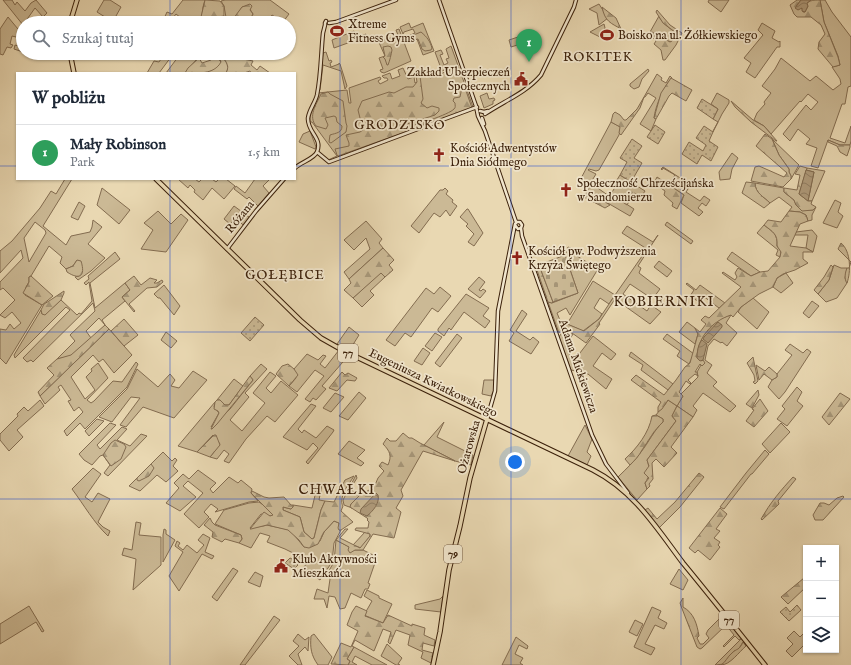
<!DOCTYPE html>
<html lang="pl">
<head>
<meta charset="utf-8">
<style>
  body { margin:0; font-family:"IM FELL English",serif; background:#f6f6f7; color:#1f2937 }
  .controls { position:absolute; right:12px; bottom:12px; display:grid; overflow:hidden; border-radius:0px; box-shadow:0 1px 3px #0004 }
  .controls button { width:36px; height:36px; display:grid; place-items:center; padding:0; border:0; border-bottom:1px solid #e0e1e3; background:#fff; color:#1f2937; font:20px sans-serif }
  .you { position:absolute; left:515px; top:462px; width:14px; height:14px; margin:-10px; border:3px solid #fff; border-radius:50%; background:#1a73e8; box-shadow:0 0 0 6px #1a73e833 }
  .badge { display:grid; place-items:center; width:26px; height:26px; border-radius:50%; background:#8f2418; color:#fff; font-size:13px; font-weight:700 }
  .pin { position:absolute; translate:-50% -33px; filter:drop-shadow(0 1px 2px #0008) }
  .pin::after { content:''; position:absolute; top:21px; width:14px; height:12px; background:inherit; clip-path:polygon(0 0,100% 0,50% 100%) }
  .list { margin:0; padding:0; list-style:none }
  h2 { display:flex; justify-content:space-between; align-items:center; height:52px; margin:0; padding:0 16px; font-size:17px }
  h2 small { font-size:13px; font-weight:400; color:#747a83 }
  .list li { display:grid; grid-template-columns:26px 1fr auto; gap:12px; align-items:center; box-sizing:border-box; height:56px; padding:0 16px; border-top:1px solid #e0e1e3 }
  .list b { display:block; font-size:15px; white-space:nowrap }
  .list p { margin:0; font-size:13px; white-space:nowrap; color:#747a83 }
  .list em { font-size:13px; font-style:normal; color:#747a83 }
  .icon { flex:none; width:22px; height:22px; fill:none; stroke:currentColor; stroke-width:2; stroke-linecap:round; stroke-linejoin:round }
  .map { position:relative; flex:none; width:851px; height:665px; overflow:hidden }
  .search { position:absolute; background:#fff; box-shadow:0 1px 3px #0004; left:16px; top:16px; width:280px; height:44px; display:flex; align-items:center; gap:10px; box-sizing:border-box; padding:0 14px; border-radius:22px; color:#747a83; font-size:15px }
  .panel { position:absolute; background:#fff; box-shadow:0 1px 3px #0004; left:16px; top:72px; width:280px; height:108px; border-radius:0px }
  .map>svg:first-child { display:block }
</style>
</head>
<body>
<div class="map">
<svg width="851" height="665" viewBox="0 0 851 665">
  <defs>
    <pattern id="forest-firs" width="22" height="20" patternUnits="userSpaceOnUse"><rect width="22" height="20" fill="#cbb995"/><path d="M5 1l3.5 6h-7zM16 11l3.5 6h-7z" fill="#a69678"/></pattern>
    <pattern id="cemetery-stones" width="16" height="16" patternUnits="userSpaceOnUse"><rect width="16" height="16" fill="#cbb995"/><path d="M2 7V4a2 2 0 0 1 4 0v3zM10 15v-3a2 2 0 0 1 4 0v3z" fill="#a69678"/></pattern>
    <pattern id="garden-dots" width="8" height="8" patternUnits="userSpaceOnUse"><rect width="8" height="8" fill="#cbb995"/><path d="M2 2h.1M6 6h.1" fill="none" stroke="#a69678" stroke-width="1.8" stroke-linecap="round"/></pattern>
    <pattern id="water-waves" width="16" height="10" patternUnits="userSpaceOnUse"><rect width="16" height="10" fill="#ae9979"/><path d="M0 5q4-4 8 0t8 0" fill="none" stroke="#8f7c61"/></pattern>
  </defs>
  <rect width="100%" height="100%" fill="#e9d8b2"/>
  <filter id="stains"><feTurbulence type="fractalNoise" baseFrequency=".005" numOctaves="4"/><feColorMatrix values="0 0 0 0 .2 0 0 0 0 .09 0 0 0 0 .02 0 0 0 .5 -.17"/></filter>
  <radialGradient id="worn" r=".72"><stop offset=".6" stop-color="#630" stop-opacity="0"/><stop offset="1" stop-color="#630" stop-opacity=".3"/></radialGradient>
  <path fill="#cbb995" stroke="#836c50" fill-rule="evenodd" d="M3 0H12L15 5 17 2 25 11 31 3 36 0 47 13 43 17 35 8 23 25Z
    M104 0H110L121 7 116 16 125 23H102L105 17 97 12Z
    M183 0H205L203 7 202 15 206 18 207 23H177L181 18 176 14 169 23H162L167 12 172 14Z
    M225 0H270L289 14 283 22 272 15 266 23H254L250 19 253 14 251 11 250 8 247 6 242 7 234 21 237 19 240 20 242 23H227L224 6 221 1Z
    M709 0H729L721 12 708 2Z
    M820 0H825L832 12 851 37V86L848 87 845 104H842L830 138 845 143 851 126V141L850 145H840L828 140 818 168 811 166 817 148 806 144 810 139 798 129 790 141 783 134 806 105 811 110 818 102 808 94 801 102 800 101 771 134 764 126 754 120 757 113 765 104 764 102 771 93 762 86 775 69 781 58 810 81 816 76 833 90 841 84 840 79 832 67 840 65 838 56 824 22Z
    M599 4 608 18 599 25 597 13 589 9Z
    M659 16C662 23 669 28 675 32L672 41 670 42 650 32Z
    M8 17 23 35V52L14 49 15 45 18 46 20 38 12 36 10 44 13 45 11 48 7 47 3 55 0 54V29Z
    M409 23 411 28 423 23 434 51 423 55 417 39 407 43 404 36 406 37 415 33 413 29 404 32 403 34 400 27Z
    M762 23 775 31 772 38 779 42 780 41V47H777L755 78 746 72 751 63 744 58 763 35 758 30Z
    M604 24 605 28 600 37 590 32Z
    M399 29 411 61 384 73 381 72 380 70 383 69 379 58 385 56 377 38 380 37 382 41 398 35 396 30Z
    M354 31 356 38 366 34 367 36 334 48 332 40Z
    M524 35 527 42 511 47 509 40Z
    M451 46 473 107 329 161 328 160 337 156 312 122H310V114L318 93 347 90 349 103H351L349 88 380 77 381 79 378 81 380 84 388 80 387 78H384L382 76 390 73 392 79 400 76 398 70 403 68 408 79 414 77 415 83 419 81 417 73 424 70 430 78 450 70 449 68 442 71 435 52 441 50 443 54 440 55 444 65 448 63 446 59 449 58 446 49Z
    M326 52 329 61 331 60 332 62 330 63 331 67 339 64V63L340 64 347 86 345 89 341 71 323 65 320 90 319 89 323 53Z
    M165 53H174L159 73H147L154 61 159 62Z
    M181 53H203L205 56 196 60 185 73H166Z
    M212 53H219C224 59 231 65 226 73H206L218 66 221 61 215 56 214 57Z
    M657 74 662 78 661 80 666 83 670 76 672 78C664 85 655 107 654 118L656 119 651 131 640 124 656 98 648 93 645 97H644Z
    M487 93 489 99 494 98 495 100 493 101V104L484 108 480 96Z
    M717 93 729 100V103L722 114 713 132V131L718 122 713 119 718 109 711 104Z
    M611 122 621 127 619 135 599 170 596 171 589 169 588 170 596 174 588 187H586L584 188 579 182Z
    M310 131 316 147 315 149 299 142 303 134Z
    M772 139 799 165 791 179V176L789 172V169L779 155Z
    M732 153 738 158 732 169 730 179 720 180 719 172Z
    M663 167 688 183 690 186 686 192 700 201 704 196 710 200 706 206 702 203 698 208 703 212 699 216 681 203 684 195 669 185 675 175 663 168 662 170 661 169Z
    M807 168 825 171 812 201H808L814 172 806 170Z
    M65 179H72L43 226 66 245 71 236 90 232 92 227 93 220 102 227 88 244 105 258 91 271 78 280 75 277 79 276 77 260 73 266 66 269 60 263 62 257 49 246 31 276 29 277V282L26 287 25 295 42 305 6 364 0 358V329L6 330 10 324 14 329 21 323 12 312 5 318 0 315 15 300 3 288 0 290V282L23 258 21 250 0 273V251L12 241 40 208 51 191 56 194ZM35 222 45 230 46 233 29 262 24 238Z
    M178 179H195L199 182 202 179H212L216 182 219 179H226L235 186 224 199 212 188 203 200 194 192 195 190 190 185 188 188Z
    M255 179H270L263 186 269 193 258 206 249 197 247 199 234 189 236 186 245 193Z
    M755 183 784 188V192L794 200 796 205 808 210H813L816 207 812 215V220L808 221 806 215 800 212 789 211 792 207 779 197 770 203C764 197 755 193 755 183Z
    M592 184 609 196 611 194 634 209 630 216 587 191Z
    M102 188 130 210 119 224 97 205Z
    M445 188 448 191 446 194 453 200 452 202 457 206 450 216 446 210 440 217 434 213 419 233 411 226 440 190H443Z
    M835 200 841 203 838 212 843 216 837 228 823 223Z
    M79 202 85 206 78 220 71 217Z
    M234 206 249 217 243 225 236 218 230 224 224 219Z
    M467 209H468L483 233 474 246 468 242 474 234 466 226 468 224 460 217Z
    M158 211 171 224 181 214 188 220 166 252 141 249 153 230 144 223Z
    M366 221 382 239 379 243 383 248 349 279 344 272 370 249 366 238 354 250 344 240Z
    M667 222 693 241 691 244 665 225Z
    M764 225C773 232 778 234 777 246L781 251 780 257 776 255 778 250 757 233Z
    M627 226 653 242 658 235 638 266 641 268 639 273 660 289 654 297 650 294 648 296 630 284 623 294 647 311 651 305 661 312 650 324 615 299V295L609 304 600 298 594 308 602 314 599 319 583 331 567 324 593 281 615 295 647 249 622 233Z
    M812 230 817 236 813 252 806 248 808 235H795L796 232Z
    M568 247 579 252 577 256 598 269 570 315 566 308 557 313 562 325 565 323 559 333 548 302 552 303 578 293 565 255Z
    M115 252 120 259 90 283 95 308 125 283 130 290 122 297 125 301 102 320 105 325 99 318 86 331 91 338 71 356 57 359 75 341 70 335 95 311 93 303 33 362 31 360 27 362 23 358 70 310 66 307 15 358 14 355 41 310 42 314 53 307 61 300 77 315 79 313 81 314 92 301 89 282 86 285 84 283 89 279 88 276Z
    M732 252 760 272 751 276 727 259Z
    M659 261 672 271 667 277 654 267Z
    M834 265 841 268H847L845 278 847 283 837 298 826 302 818 294 829 280Z
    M381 272 385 277 370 291 374 295 362 307 353 298Z
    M786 273 793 283 781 293 773 287 777 278Z
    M479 277 485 282 479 290 481 291 483 289 486 291 480 298 468 289Z
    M687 283 696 290 700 285 725 303 719 308 703 296 699 302 690 296 694 290 686 284Z
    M164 285 180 306 174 315 160 298H158L154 294Z
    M440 287 451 296 438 312 432 308 411 337 405 333 395 346 386 340 426 288 434 294Z
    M466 294 489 308 483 316 490 321 485 328 464 312 451 330 449 328 444 336 438 331V329Z
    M753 298 769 312 757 329 738 312 741 307Z
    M812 301 819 306 809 318 803 313Z
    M522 310 527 314 516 331 530 340 533 337 539 342 531 354 509 341 514 333 510 330Z
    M731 315 726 323 737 333 727 346 722 342 721 343 714 339 708 346 705 360 712 365 707 373 717 382 713 386 736 406 730 412 703 393 693 406 697 410 693 417 677 406 672 416 676 421 647 460C650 468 650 476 645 483L647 489 637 500 618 477C626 469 635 461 641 452 649 442 654 430 663 422V419L656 415C659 410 665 406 668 400L677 406 683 396 681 394 698 377 697 372 701 365 702 366 700 342 703 336 716 322 722 318Z
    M687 322 695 328 698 334 695 344 679 332Z
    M349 327 359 335 349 351 337 344Z
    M565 328 573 334 566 346 573 362 593 336 616 354 611 360 602 353 593 366 612 379 606 389 588 374 571 370 559 337Z
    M109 329 132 355 114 373 103 359 99 362 93 355 71 377 85 399 95 390 86 377 92 371 91 369 98 363 108 378 87 400 91 403 94 401 113 381 122 382 136 362 138 364 127 387 85 429 80 423 67 436 64 431 83 412 79 407 74 411 68 401 71 400 61 385 58 387 60 390 45 404 40 396Z
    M166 332 177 341 171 348 161 340Z
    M435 333 442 337 432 351 425 346Z
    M457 334 462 338 440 367 435 363Z
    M667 334 694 354 689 364 677 356 680 351 663 339Z
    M790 344 803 353 807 349 811 352 785 392 779 399 768 387 772 380 777 377V374L792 355 785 350Z
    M423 348 430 353 422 365 414 361Z
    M339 350 349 355 322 386 326 389 316 400 313 398 310 402 305 399 324 376 315 370 297 392 289 386 296 378 294 369 307 354 318 360 323 355 326 356 320 364 325 368Z
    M631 352 673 384 668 390 641 370 643 365 629 356Z
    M261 364 267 369 245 393 249 397 230 420 242 431 265 403 253 393 270 372 276 376 266 388 271 393 281 381 298 395 275 422 267 416 246 439 229 463 224 461 229 454 224 450 217 459 210 457 220 444 213 435 197 452 178 446 215 402 214 407 219 413 211 427 230 409 253 380 250 376Z
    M137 369 158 387 170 374 175 380 171 386 179 388 193 371 207 380 174 418 143 407 126 427 120 425 140 398 131 397 112 422 99 417 127 389Z
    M234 379 243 386 229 405H225L220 400H217Z
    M484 380H495L494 390 491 396 482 394Z
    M797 387 802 392 797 401 803 406 787 426 777 419 785 409 782 406Z
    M359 392 366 398 348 420 339 416Z
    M335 393 344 397 331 412 323 408Z
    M40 400 44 406 17 430 23 437 9 451 0 440V434L18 416 17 414 24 407 28 411Z
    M311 404 316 406 298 429 302 433 304 430 316 438 327 426 334 430 333 432 308 464 306 462 318 448 313 443 307 450 283 437Z
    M97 419 104 421 89 436 85 431Z
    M444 422 437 437 473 455 471 465 455 461 424 445Z
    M110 423 116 425 97 445 100 449 122 427 127 429 117 440 130 446 141 434 147 436 108 476 104 473 110 465 103 455 100 456 92 465 84 460 79 454Z
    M781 423 790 432 770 453 762 444Z
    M585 425 592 439 587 452 591 456 587 465 568 456Z
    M349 441 365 450 357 458 364 463 361 466 338 454Z
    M765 450 769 454 752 474H751L724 509 720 507 746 473Z
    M163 452 172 461 175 458 177 460 173 466 178 471 166 482 157 475 140 491 129 486Z
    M93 468 101 474 85 497 92 502 98 493 110 499 98 522 103 527 110 531 108 536C94 523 84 505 72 489Z
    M198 470 216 483 210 489 213 493 229 477 238 483 241 480 252 489 251 493 258 501 249 502 215 512 218 509 211 504 204 512 209 517 199 528 184 514 203 493 188 481 183 486 196 497 180 511 166 503 179 488 174 483 183 474 189 479Z
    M356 475 357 478 350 489 359 496 351 504 350 507 352 508 344 505 343 500Z
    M322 485 319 500 325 501 321 510 314 538 312 539 304 532 300 517 283 510V507L291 509 293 507V505L312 508 317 487Z
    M259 502 266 507 273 515 270 516 261 514 250 528 263 526 267 525 290 530 304 547 320 541 324 532 334 521 339 523V530H341L334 543 332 562 320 580 303 568 309 561 285 549 267 542 270 536 260 533 251 548 239 543 242 539 241 535 215 524 224 510 249 503Z
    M136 522 141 523 139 535 161 537V565L133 590 136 559 122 555 124 548 132 550Z
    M164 529 166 530V534L175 540 163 562V535Z
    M365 532 370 533V536L361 548 353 545Z
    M203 534 210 538 205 552 214 556 212 559 202 554 179 591 169 576 183 552 175 546 177 541 180 543 178 546 183 550 187 545 197 553 204 545 198 540Z
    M336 540 355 550H363L377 557 368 583 370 584 368 589H365L361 598 351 593 345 608 340 609 335 597 329 596 327 608 324 599H314L317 589 328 593 330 579 327 574 334 562Z
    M233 568 238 571 217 601 212 597Z
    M679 569 688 580 683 590 670 584Z
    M255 572 263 576 260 587 248 582Z
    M367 590 379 596V598L392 604 383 623 364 615 372 601 364 596Z
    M443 596 441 612 415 609V605L440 599Z
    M29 606 44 631 42 632 36 622 0 644V624Z
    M652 607 661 611 658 618 667 623 664 629 655 625 645 644 655 648 651 655 634 647Z
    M274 616 280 620 245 665H240Z
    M635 620 643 624 637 636 629 632Z
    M794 631 800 637 806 631V643L792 657 786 651 793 644 787 638Z
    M298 634 305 640 309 637 308 651 305 647 298 654 302 665H298L289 656 299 646 293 641Z
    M314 634 332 657 328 665H318C311 655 310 648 311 636Z
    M516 637 528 646 527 649 519 645 515 654 523 658 520 663 523 665H502Z
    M742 638 747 645 746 646 743 642 738 650 734 651 724 664 715 665Z
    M387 644 402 658 398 664 400 665H396L381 656Z
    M354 647 387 665H372L355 656 352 662 357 665H348L350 661 347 659Z"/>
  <path fill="url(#forest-firs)" stroke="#836c50" d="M205 0 220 1 224 6V16L218 17 213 19V23H207L206 18 203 19 201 17Z
    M797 0H801L796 6 802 8 803 12H805L808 6 806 4C810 0 814 0 820 0L824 22 838 57 840 65 833 67 818 49 819 42 825 34 821 25 811 17H797L794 14 790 5Z
    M250 4 252 6 250 10 253 14 250 19 246 18 242 21 243 23 237 19 233 21V19L242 7Z
    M602 7 616 18 621 29C611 23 605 22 602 7Z
    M657 10 670 25 682 33 676 45 665 60H663L661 50 654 44 656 41 649 34 650 32H652L670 42 672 41 675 32 663 23 656 12Z
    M421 32C427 37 430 41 432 48L431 50 425 51 422 49 418 39 408 41 407 40 411 36Z
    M388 46 391 47 392 50C391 55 390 60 388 65H387L385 59 383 57 385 56 383 47Z
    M219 53H233L238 58 253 61 251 65 257 70 260 66 270 73H251L250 71 244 73H226C231 65 224 59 219 53Z
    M215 55 221 62C214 75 197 73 185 73L188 68 199 58 202 63 211 60Z
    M648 69 649 71 642 79 639 87 634 89 630 86V84Z
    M418 75 420 76 423 99 421 103 427 108 432 106 439 108V111L435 115 407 124 405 127C412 127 450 114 454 109 456 107 455 106 455 103L453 101 454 98 460 97 462 87 465 88 472 108 338 156 337 155 335 149 349 146V143L346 135 360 132 363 130 358 110 362 101 389 92 394 93 406 87H413L417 82 416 76Z
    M671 78 692 90 686 101 672 93 669 96 656 119 654 118 661 93Z
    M328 92 330 94 343 101 346 123 347 126 346 132 331 143 329 142 330 135C336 133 342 133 342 126L337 122 336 117 334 116 325 118 328 125 326 129 316 126C308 116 316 105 321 94Z
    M644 97 640 108 621 135 619 133 620 127 611 122 613 114 615 112 620 115 624 120H626L637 109Z
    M731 101 753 120 764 126 777 141H776L751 122 735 107Z
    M765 134 772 139 779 155 789 169V172L791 176V179L783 187 751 181 755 167 759 166 784 177 787 173 756 146Z
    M828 140 840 145H850V147L847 156 840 152 837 146 828 142Z
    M800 166 807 168 799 194 808 201H812L811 204 816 207 813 210 802 211 796 205 794 200 784 192V188L797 190 800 175 795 174Z
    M620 175 645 191 641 197 634 193 627 205 611 194 617 184 615 183Z
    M657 177 684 195 677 209 672 206 673 203 664 195 665 191 654 183Z
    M746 182 755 183C755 193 764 197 770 203L764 208 742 193Z
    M587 191 610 205 605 208 584 197Z
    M789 211 800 212 806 215 808 221 800 224 790 246 806 248 813 252H803V259L808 263 795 270 783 274 777 278 773 287 759 294 741 307 733 317 731 315C712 321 697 338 697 358L702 361 703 360 705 363 702 366 700 364 695 372H697L698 376 695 374 688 380 691 383 690 384 686 381 679 392 683 396 677 406 693 417 671 447 677 453 664 467 656 459 652 463 653 479 649 484 650 486 647 489 645 483 649 478 644 473 649 466 647 460 676 421 672 416 677 406 668 400 662 409 658 412V407L661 402 631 380 636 375 664 395 676 380 685 367 690 363 698 334 695 328 700 332 706 324 701 320 705 316 709 318 741 287 722 273 723 272 735 280 737 277 735 273 738 268 751 276 760 272 768 271 780 257 781 252 777 246C778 234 773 232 764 225L768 220 781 222Z
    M841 243C851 251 851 272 847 283 844 279 845 273 847 268H849L851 262 838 249Z
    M383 248 394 260 389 265 393 270 385 277 381 273 353 298 344 290 351 283 349 279Z
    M77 260 81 261C86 277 79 280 67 272L66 269 73 266Z
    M539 265 553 302 552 303 548 302 536 267Z
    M831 265 833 267 829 280 818 294 814 290 824 277Z
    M31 276 53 296 42 305 23 293 29 282V277Z
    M134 276 141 285 150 278 157 280 154 283H157L162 280 163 282 157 287 147 288 129 304 135 311 134 312 122 297 130 290 125 283Z
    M64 291V293L61 300 45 315 42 314 41 310 44 304 49 301Z
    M615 295 617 296 599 323 600 324 586 343 565 328 567 324 584 331 599 319Z
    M124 319 138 335 124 346 111 331Z
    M105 325 109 329 40 396 38 392 54 375 47 368 57 359 71 355Z
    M753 357 758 381 755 384 753 382 755 381 754 375 747 363Z
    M288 364 294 369 298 375 289 386 276 374 282 366Z
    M756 365 765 371 769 367 777 374V377L772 380 764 374 759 380Z
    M342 372 345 375 348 373 357 378 355 381 347 380 337 391 329 388Z
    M250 376 253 380 217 424 212 429H211L219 413 218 411 214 409 215 402 217 400H220L225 405H229Z
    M758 390 759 395 752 408 746 404Z
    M840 393 850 399 829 425 822 417Z
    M760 399 768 411 754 427 746 421 754 410 752 409Z
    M656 415 663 419V422C654 430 649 440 642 450 639 456 634 461 630 465L625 459C637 448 649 433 652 416Z
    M403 433 409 438H412L420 443 455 461 423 451 401 490 403 496 396 508 401 512 394 538 373 534 363 550H355L350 553 348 550 349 547 336 540 345 529H348L340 538 360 548 370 536V534L355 530 356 528H368L369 522 367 520 368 519 367 518 350 507 351 504 360 495 371 489 375 485 378 478 384 471 379 466 382 462 388 465C392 456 390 451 383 444L387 438 390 441H396Z
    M214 435H216L220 445 210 457 197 452Z
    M115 440 124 444 126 447 121 459 111 466 103 455 111 443Z
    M151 464 154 468 149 476 139 481 137 480V478Z
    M699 473 704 477 680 507 659 528 645 510 648 508 657 519 675 502Z
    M354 476C349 484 338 498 343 506L341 511 353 522 341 530H339L338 528 339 523 334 521 324 532 318 544 309 548 304 547 299 540 288 530 267 525 251 529H250L264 512 270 516 273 515 251 493 252 491 264 497 269 498 284 497 291 505H293V507L291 509 283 507V510L300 517 304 532 312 539 314 538 321 510 325 501 334 502 345 480Z
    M793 477 796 479 778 501 779 504 762 520 761 519C770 503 781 490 793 477Z
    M843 496 844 497 823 520H815L813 515 820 503H824L829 505 837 498Z
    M720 508 727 514 716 529 720 531 714 538 720 542 718 545 720 547 710 560 698 550 695 553 689 548Z
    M210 518 212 522 215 525 241 535 242 539 239 543 225 539 222 542 212 537 213 532 204 525Z
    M804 578 806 580V587L788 604 781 597Z
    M683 598V607C694 613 697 624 699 636L697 638 700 644H703L709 638 706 634 708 630 722 616 730 623 742 638 739 640 735 636 724 647 723 646 734 635 726 625 702 648 700 649 697 647 681 606 680 603Z
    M356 606 367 611 365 616 383 623 388 615 412 626V624L425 628 424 635 435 640 434 646 423 643 422 650 433 653 431 663 421 658 423 652 408 645 410 635 396 630 390 644 388 642 391 632 383 629 374 651 355 640 352 646 354 647 347 659 350 661 348 665 331 664 341 643 351 647 358 631 347 625 352 612Z
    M743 642 746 646C739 652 730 665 721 665 726 662 727 657 732 653 737 648 739 651 743 642Z"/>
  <path fill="url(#cemetery-stones)" stroke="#836c50" d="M565 255 578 293 553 302 539 265Z"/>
  <path fill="url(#garden-dots)" stroke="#836c50" d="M702 99 718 109 713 119 697 108Z
    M655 125 665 132 658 144 647 137Z
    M704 126 713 132 709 141 718 147 711 161 702 155 697 164 682 154 689 142 703 151 706 145 696 138Z
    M632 139 642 146 634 158 642 163 631 182 620 175 627 162 620 158Z
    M255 317 264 325 250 341 241 333Z
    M298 556 302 557 296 563 298 565 294 569 285 563 290 558 294 560Z
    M797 605 801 610 789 621 780 612 786 607 790 612Z"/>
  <path fill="url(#water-waves)" stroke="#80694d" d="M801 0H811L807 3 808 6 805 12 802 11V8L798 10 795 8Z
    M806 170 814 172 808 201 799 194Z
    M718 322 722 325V327L708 343 703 339 704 337Z
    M702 340 707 344 703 360 700 361 697 358C697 353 698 344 702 340Z
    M376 493 378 495C380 503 373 511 367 516L360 513 361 509Z"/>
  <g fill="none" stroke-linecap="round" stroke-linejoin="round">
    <g stroke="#3b200a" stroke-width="4.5">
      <path id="secondary" d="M439 0 476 106 478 116 485 131 516 222
        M329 23 336 22 396 0
        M480 111 484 112 488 111
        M485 114C504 101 526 93 541 75L574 7 576 0
        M482 118 484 124
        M317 152 329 162 477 107
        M295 168C301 162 314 159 317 152 323 138 307 132 308 118 309 110 315 103 317 95 321 75 321 53 323 33L325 25V23L326 21
        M521 228 522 236 592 435 606 464 628 493
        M227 249 256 211 284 179
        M487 419 495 391 498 311 515 224 517 222H520L522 225 521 228 518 229 515 225"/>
    </g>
    <g stroke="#3b200a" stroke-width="5.5">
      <path id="primary" d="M70 23 77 0
        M70 53 74 73
        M156 179 300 320 321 338 344 351 593 470C634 491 656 527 683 563 711 597 738 631 765 665
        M433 665 440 632 449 570 460 526 470 478 487 419"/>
    </g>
    <use href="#secondary" stroke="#f1e6cd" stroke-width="2.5"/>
    <use href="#primary" stroke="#e9d8b2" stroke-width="3.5"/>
  </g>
  <path fill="none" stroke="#1d4ed8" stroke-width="1" stroke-opacity="0.55" d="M170 0V23M340 0V665M511 0V665M681 0V665M170 53V73M0 166H17M295 166H851M170 179V665M0 332H851M0 499H851"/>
  <defs>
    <g id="stadium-bare" transform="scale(1.08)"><path d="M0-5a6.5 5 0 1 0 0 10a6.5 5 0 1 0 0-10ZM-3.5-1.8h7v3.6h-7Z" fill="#8f2418" stroke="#f1e6cd" stroke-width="2.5" paint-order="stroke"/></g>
    <g id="civic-bare" transform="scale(1.08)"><path d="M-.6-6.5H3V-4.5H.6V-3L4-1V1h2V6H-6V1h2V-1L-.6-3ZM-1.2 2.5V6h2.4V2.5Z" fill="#8f2418" stroke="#f1e6cd" stroke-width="2.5" paint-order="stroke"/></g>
    <g id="church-bare" transform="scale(1.08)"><path d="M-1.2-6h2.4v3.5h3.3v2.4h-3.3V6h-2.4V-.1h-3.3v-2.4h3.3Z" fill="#8f2418" stroke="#f1e6cd" stroke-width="2.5" paint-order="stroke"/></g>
  </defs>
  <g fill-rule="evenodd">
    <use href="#stadium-bare" x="337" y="31"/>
    <use href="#stadium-bare" x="607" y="35"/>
    <use href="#civic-bare" x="521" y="79"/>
    <use href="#church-bare" x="439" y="155"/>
    <use href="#church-bare" x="566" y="190"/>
    <use href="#church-bare" x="517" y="258"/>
    <use href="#civic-bare" x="281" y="566"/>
  </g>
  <g text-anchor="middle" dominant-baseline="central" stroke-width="3.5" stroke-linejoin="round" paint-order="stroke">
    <g fill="#f1e6cd" stroke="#725b44" stroke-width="1">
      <rect x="338" y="344" width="20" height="18" rx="3"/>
      <rect x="444" y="545" width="18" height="18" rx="3"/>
      <rect x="719" y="611" width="20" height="18" rx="3"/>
    </g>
    <g font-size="11" font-weight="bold" fill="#3b200a">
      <text x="348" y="353">77</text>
      <text x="453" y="554">79</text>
      <text x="729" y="620">77</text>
    </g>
    <g font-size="12" fill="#3b200a" stroke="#f1e6cd" text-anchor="start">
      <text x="348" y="24">Xtreme<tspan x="348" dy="14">Fitness Gyms</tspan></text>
      <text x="618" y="35">Boisko na ul. Żółkiewskiego</text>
      <text x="510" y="72" text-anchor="end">Zakład Ubezpieczeń<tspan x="510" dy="14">Społecznych</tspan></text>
      <text x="450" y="148">Kościół Adwentystów<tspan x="450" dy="14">Dnia Siódmego</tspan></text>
      <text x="577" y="183">Społeczność Chrześcijańska<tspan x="577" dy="14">w Sandomierzu</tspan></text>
      <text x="528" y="251">Kościół pw. Podwyższenia<tspan x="528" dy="14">Krzyża Świętego</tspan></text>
      <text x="292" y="559">Klub Aktywności<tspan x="292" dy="14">Mieszkańca</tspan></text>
    </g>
    <g font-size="12" fill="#3b200a" stroke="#f1e6cd">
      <text transform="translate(240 217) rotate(-51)">Różana</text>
      <text transform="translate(578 366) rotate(71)">Adama Mickiewicza</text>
      <text transform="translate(433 383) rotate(26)">Eugeniusza Kwiatkowskiego</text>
      <text transform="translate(469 447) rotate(-74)">Ożarowska</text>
    </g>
    <g font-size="13" letter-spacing="1" fill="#3b200a" stroke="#f1e6cd">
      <text x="598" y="57">ROKITEK</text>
      <text x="400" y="125">GRODZISKO</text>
      <text x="285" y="275">GOŁĘBICE</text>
    </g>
    <g font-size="14" letter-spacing="1" fill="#3b200a" stroke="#f1e6cd">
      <text x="664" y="302">KOBIERNIKI</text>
      <text x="337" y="490">CHWAŁKI</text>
    </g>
  </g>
  <rect width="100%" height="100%" filter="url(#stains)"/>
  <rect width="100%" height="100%" fill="url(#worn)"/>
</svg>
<div class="controls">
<button>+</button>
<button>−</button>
<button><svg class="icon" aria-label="layers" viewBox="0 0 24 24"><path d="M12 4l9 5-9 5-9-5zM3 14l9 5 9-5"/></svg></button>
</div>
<div class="you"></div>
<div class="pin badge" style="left:529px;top:62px;background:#2e9e5b">1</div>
<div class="search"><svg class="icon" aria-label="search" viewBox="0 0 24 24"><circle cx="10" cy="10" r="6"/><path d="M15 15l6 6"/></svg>Szukaj tutaj</div>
<section class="panel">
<h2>W pobliżu<small></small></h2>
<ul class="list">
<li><span class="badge" style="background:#2e9e5b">1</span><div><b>Mały Robinson</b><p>Park</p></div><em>1.5 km</em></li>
</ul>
</section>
</div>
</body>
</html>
